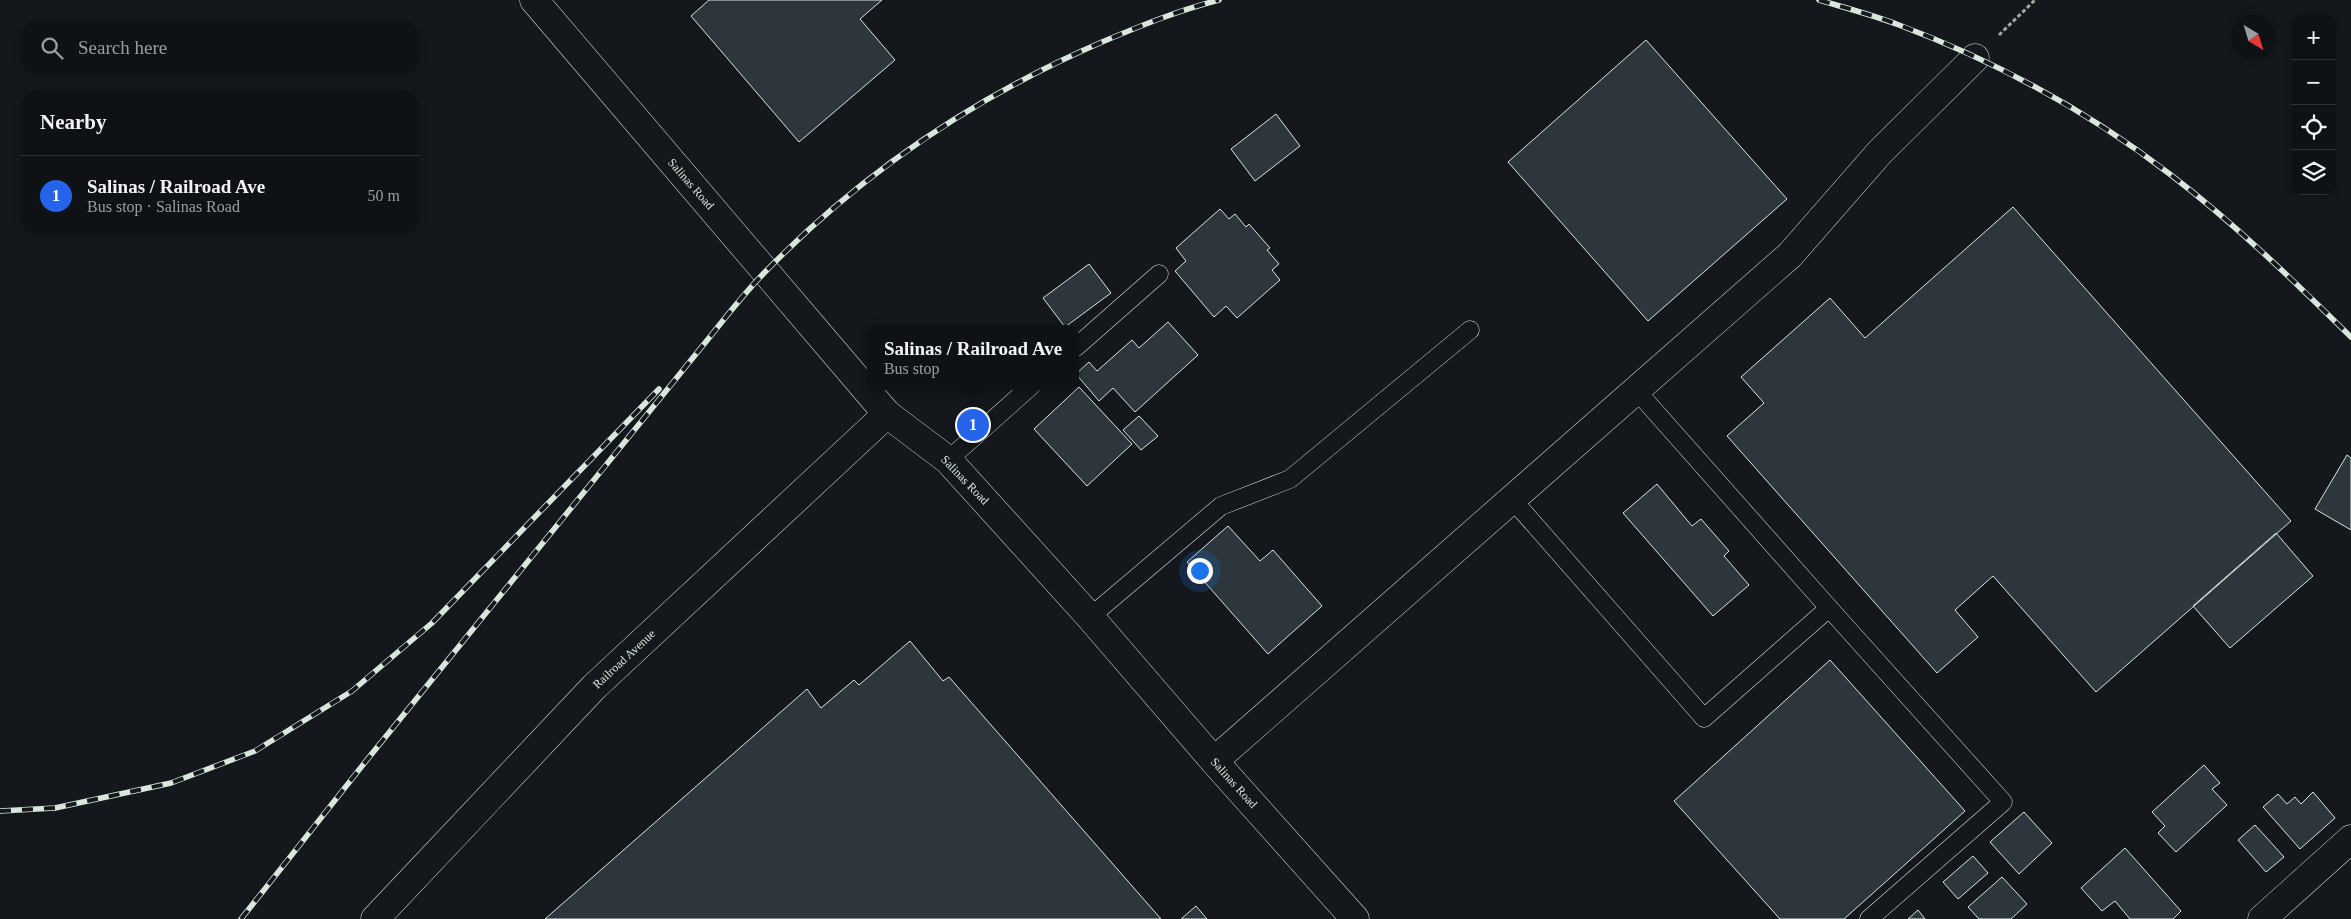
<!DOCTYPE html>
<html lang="en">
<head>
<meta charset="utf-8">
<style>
  body { margin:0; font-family:Georgia,serif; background:#1d2022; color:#f1f3f6 }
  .controls { position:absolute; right:15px; top:15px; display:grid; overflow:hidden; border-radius:10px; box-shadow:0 2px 8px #0003 }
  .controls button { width:45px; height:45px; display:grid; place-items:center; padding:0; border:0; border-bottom:1px solid #2f3234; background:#0f1215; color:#f1f3f6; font:25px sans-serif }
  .compass { position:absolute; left:2231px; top:15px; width:45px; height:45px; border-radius:50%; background:#0f1215; box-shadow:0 2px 8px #0003; rotate:142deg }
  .you { position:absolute; left:1199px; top:570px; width:18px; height:18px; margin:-12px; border:4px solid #fff; border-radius:50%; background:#1a73e8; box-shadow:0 0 0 8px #1a73e833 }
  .badge { display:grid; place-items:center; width:32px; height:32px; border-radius:50%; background:#2563eb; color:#fff; font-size:16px; font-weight:700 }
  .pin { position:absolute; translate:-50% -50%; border:2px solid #fff; box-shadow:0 1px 5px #0006 }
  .popup { position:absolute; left:867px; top:325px; width:212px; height:65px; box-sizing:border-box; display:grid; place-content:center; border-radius:10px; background:#0f1215; filter:drop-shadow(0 1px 4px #0005); font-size:16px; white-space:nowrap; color:#9b9ea0 }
  .popup b { font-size:19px; color:#f1f3f6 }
  .popup::after { content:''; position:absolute; left:50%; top:100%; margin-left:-10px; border:10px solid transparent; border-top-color:#0f1215 }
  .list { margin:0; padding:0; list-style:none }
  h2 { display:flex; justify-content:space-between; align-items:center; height:65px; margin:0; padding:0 20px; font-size:21px }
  h2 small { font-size:16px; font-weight:400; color:#9b9ea0 }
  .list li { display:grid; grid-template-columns:32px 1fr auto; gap:15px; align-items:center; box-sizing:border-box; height:80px; padding:0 20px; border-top:1px solid #2f3234 }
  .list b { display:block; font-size:19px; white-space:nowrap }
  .list p { margin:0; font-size:16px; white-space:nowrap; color:#9b9ea0 }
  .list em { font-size:16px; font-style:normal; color:#9b9ea0 }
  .icon { flex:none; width:28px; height:28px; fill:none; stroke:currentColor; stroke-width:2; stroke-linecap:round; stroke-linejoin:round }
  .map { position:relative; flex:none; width:2351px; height:919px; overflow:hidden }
  .search { position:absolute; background:#0f1215; box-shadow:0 2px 8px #0003; left:20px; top:20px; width:400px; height:55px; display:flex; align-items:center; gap:12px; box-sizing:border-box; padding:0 18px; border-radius:20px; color:#9b9ea0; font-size:19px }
  .panel { position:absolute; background:#0f1215; box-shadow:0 2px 8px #0003; left:20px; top:90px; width:400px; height:145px; border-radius:20px }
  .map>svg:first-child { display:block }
</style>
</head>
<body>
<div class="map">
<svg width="2351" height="919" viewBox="0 0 2351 919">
  <rect width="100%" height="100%" fill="#14181c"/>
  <path fill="#2c363c" stroke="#d8e6dc" d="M709 0H882L860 19 895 60 799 142 691 16Z
    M1646 40 1787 199 1648 321 1508 162Z
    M1276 114 1300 146 1255 181 1231 149Z
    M2013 207 2291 521 2096 692 1993 576 1955 610 1978 637 1937 673 1727 436 1764 403 1741 377 1830 298 1865 338Z
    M1220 209 1229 219 1235 214 1246 227 1249 224 1270 248 1267 250 1279 264 1272 270 1280 280 1237 318 1226 306 1214 317 1175 271 1186 261 1176 248Z
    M1089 264 1111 293 1065 327 1043 298Z
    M1168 322 1198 355 1135 412 1113 388 1099 401 1076 374 1089 362 1097 371 1132 340 1139 348Z
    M1079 387 1132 444 1087 486 1034 429Z
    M1139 416 1158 436 1141 450 1123 430Z
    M2347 455 2351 458V530L2315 509Z
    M1657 484 1692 526 1701 519 1729 551 1724 556 1749 585 1713 616 1623 513Z
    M1228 526 1260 561 1273 550 1322 606 1268 654 1187 562Z
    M2276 533 2313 576 2230 648 2193 606Z
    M910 641 943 681 949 677 1161 919H545L807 689 821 708 854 680 859 685Z
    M1830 660 1965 811 1844 919H1780L1674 801Z
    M2204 765 2220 783 2212 789 2227 805 2176 852 2158 833 2165 826 2152 812Z
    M2313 792 2335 818 2300 849 2263 807 2278 794 2287 804 2295 797 2301 804Z
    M2024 812 2052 843 2019 874 1990 842Z
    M2255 825 2284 857 2266 872 2238 840Z
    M2125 848 2181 911 2173 919H2130L2115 901 2102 911 2081 888Z
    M1973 856 1988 873 1958 899 1943 882Z
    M2002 877 2027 904 2011 919H1979L1968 907Z
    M1196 906 1207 919H1181Z
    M1918 910 1925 919H1908Z"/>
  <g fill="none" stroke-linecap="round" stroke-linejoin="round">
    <g stroke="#d8e6dc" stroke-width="19">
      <path id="lane" d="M1076 347 1159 274
        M948 460 1031 386
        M1512 499 1704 718 1829 608 1636 390
        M1829 608 2003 802 1869 919
        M1090 617 1221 506 1290 479 1470 330"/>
    </g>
    <g stroke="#d8e6dc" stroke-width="29">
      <path id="street" d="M1214 761 1790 255 1880 152 1975 58
        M375 919 594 687 887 414
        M2262 919 2351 839"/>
    </g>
    <g stroke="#d8e6dc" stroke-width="29">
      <path id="primary" d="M534 0 887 414 948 460 1090 617 1214 761 1355 919"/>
    </g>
    <path stroke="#9da8a2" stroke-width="3" stroke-dasharray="4 2.5" stroke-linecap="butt" d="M1999 35 2035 0"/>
    <use href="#lane" stroke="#14181c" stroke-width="18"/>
    <use href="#street" stroke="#14181c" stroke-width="28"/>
    <use href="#primary" stroke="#14181c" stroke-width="28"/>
    <g stroke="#d8e6dc" stroke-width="5.5">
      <path id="rail" d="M1819 0C1846 8 1873 15 1899 25 1995 61 2089 112 2171 175 2235 224 2293 280 2351 337
        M0 811 55 808 171 783 255 751 352 691 432 623 659 389
        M241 919 366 761 713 333C730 312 747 290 767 270 862 173 977 96 1102 42 1140 26 1179 10 1219 0"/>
    </g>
    <use href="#rail" stroke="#14181c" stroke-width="4" stroke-dasharray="11" stroke-linecap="butt"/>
  </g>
  <g text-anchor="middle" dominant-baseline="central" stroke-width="4" stroke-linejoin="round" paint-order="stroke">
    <g font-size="12" fill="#d8e6dc" stroke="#14181c">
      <text transform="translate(691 184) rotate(49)">Salinas Road</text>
      <text transform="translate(965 480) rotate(46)">Salinas Road</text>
      <text transform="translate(624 659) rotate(-43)">Railroad Avenue</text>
      <text transform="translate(1234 783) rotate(48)">Salinas Road</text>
    </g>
  </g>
</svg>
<div class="controls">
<button>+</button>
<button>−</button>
<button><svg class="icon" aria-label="locate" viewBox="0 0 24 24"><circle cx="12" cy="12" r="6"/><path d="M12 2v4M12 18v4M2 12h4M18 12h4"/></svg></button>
<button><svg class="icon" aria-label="layers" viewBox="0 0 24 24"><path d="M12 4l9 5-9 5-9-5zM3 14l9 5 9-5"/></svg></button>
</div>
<svg class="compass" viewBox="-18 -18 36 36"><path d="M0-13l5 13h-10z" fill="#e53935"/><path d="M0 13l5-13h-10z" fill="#9b9ea0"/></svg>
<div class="you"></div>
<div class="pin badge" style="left:973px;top:425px">1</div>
<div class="popup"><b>Salinas / Railroad Ave</b>Bus stop</div>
<div class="search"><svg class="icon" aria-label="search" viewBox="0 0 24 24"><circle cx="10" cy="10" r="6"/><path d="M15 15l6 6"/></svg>Search here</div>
<section class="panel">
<h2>Nearby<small></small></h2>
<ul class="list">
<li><span class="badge">1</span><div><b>Salinas / Railroad Ave</b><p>Bus stop · Salinas Road</p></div><em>50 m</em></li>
</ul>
</section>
</div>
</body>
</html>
